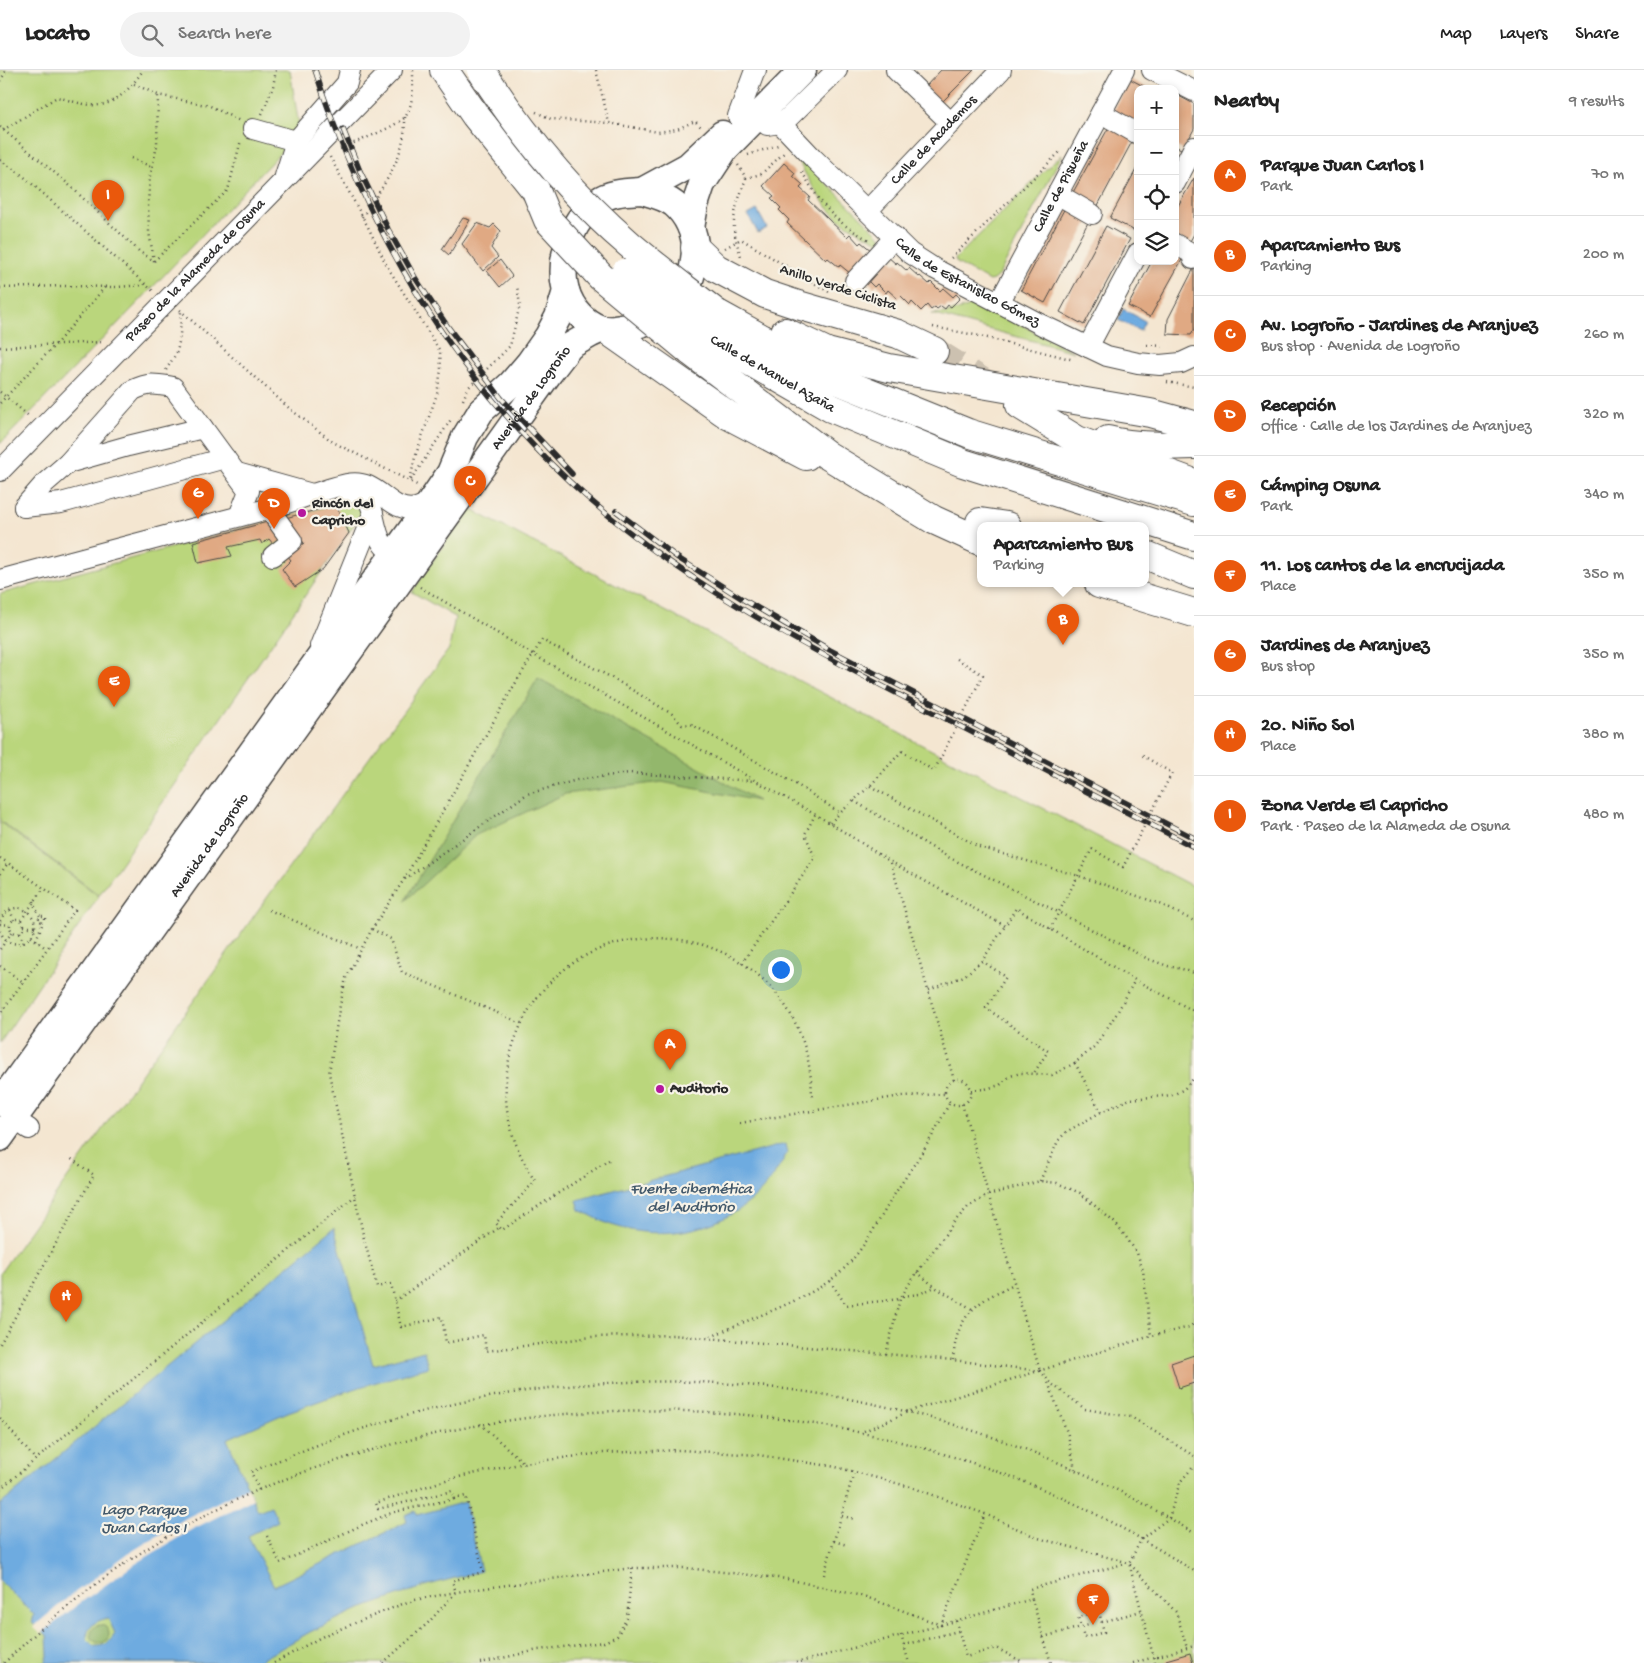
<!DOCTYPE html>
<html lang="en">
<head>
<meta charset="utf-8">
<style>
  body { margin:0; font-family:"Gochi Hand",sans-serif; background:#f2f2f2; color:#222 }
  .controls { position:absolute; right:15px; top:15px; display:grid; overflow:hidden; border-radius:10px; box-shadow:0 2px 8px #0003 }
  .controls button { width:45px; height:45px; display:grid; place-items:center; padding:0; border:0; border-bottom:1px solid #e0e0e0; background:#fff; color:#222; font:25px sans-serif }
  .you { position:absolute; left:780px; top:899px; width:18px; height:18px; margin:-12px; border:4px solid #fff; border-radius:50%; background:#1a73e8; box-shadow:0 0 0 8px #1a73e833 }
  .badge { display:grid; place-items:center; width:32px; height:32px; border-radius:50%; background:#ea580c; color:#fff; font-size:16px; font-weight:700 }
  .pin { position:absolute; translate:-50% -41px; filter:drop-shadow(0 1px 2px #0008) }
  .pin::after { content:''; position:absolute; top:26px; width:18px; height:15px; background:inherit; clip-path:polygon(0 0,100% 0,50% 100%) }
  .popup { position:absolute; left:977px; top:452px; width:172px; height:65px; box-sizing:border-box; display:grid; place-content:center; border-radius:10px; background:#fff; filter:drop-shadow(0 1px 4px #0005); font-size:16px; white-space:nowrap; color:#767676 }
  .popup b { font-size:19px; color:#222 }
  .popup::after { content:''; position:absolute; left:50%; top:100%; margin-left:-10px; border:10px solid transparent; border-top-color:#fff }
  .list { margin:0; padding:0; list-style:none }
  h2 { display:flex; justify-content:space-between; align-items:center; height:65px; margin:0; padding:0 20px; font-size:21px }
  h2 small { font-size:16px; font-weight:400; color:#767676 }
  .list li { display:grid; grid-template-columns:32px 1fr auto; gap:15px; align-items:center; box-sizing:border-box; height:80px; padding:0 20px; border-top:1px solid #e0e0e0 }
  .list b { display:block; font-size:19px; white-space:nowrap }
  .list p { margin:0; font-size:16px; white-space:nowrap; color:#767676 }
  .list em { font-size:16px; font-style:normal; color:#767676 }
  .icon { flex:none; width:28px; height:28px; fill:none; stroke:currentColor; stroke-width:2; stroke-linecap:round; stroke-linejoin:round }
  .map { position:relative; flex:none; width:1194px; height:1593px; overflow:hidden }
  header { display:flex; align-items:center; gap:30px; box-sizing:border-box; height:70px; padding:0 25px; background:#fff; border-bottom:1px solid #e0e0e0 }
  header strong { font-size:24px }
  nav { display:flex; gap:28px; margin-inline-start:auto; font-size:18px }
  .search { width:350px; height:45px; background:#f2f2f2; display:flex; align-items:center; gap:12px; box-sizing:border-box; padding:0 18px; border-radius:28px; color:#767676; font-size:19px }
  main { display:flex }
  aside { flex:1; background:#fff }
  .map>svg:first-child { display:block }
</style>
</head>
<body>
<header>
<strong>Locato</strong>
<div class="search"><svg class="icon" aria-label="search" viewBox="0 0 24 24"><circle cx="10" cy="10" r="6"/><path d="M15 15l6 6"/></svg>Search here</div>
<nav><a>Map</a><a>Layers</a><a>Share</a></nav>
</header>
<main>
<div class="map">
<svg width="1194" height="1593" viewBox="0 0 1194 1593">
  <rect width="100%" height="100%" fill="#f7f3e8"/>
  <filter id="ink" filterUnits="userSpaceOnUse"><feTurbulence type="fractalNoise" baseFrequency=".02" numOctaves="2"/><feDisplacementMap in="SourceGraphic" scale="10" xChannelSelector="R" yChannelSelector="G"/><feConvolveMatrix kernelMatrix="1 2 1 2 8 2 1 2 1" color-interpolation-filters="sRGB"/></filter>
  <filter id="wash" filterUnits="userSpaceOnUse"><feTurbulence type="fractalNoise" baseFrequency=".0096" numOctaves="4" result="noise"/><feDisplacementMap in="SourceGraphic" scale="20" xChannelSelector="R" yChannelSelector="G"/><feGaussianBlur stdDeviation="1.12" result="paint"/><feColorMatrix in="noise" values="0 0 0 0 0 0 0 0 0 0 0 0 0 0 0 0 0 1.4 0 .05"/><feComposite in="paint" operator="in"/></filter>
  <g filter="url(#wash)">
    <rect width="100%" height="100%" fill="#f4e6d1"/>
    <path fill="#bad67c" stroke="#728054" d="M0 0H290L300 62 132 239 0 374Z
      M792 79 883 169 879 172C866 165 851 159 839 149 818 131 805 103 792 79Z
      M1062 85 999 205 993 210 989 211 957 193 955 189 1053 92Z
      M973 230 1074 282 932 244 947 243 968 237Z
      M357 429 364 440 99 825 0 751V524L276 449Z
      M468 438 1194 817V1593H0V1203L261 836 449 579 455 547 412 522Z
      M0 752 99 826 0 973Z"/>
    <path fill="#93b76c" stroke="#5f714c" d="M538 608 758 731 662 712 565 724 476 765 405 831Z
      M91 1564a9 9 0 1 1 18 0a9 9 0 1 1-18 0Z"/>
    <path fill="#6eabe0" stroke="#4c6b86" fill-rule="evenodd" d="M757 140 767 158 758 163 748 145Z
      M1123 239 1145 251 1140 261 1118 250Z
      M785 1074 787 1083C778 1100 768 1116 753 1129 717 1161 661 1171 615 1156 603 1153 591 1145 580 1140L577 1130Z
      M334 1158 373 1295 424 1281 428 1297 353 1319 288 1342 227 1369 258 1441 271 1436 278 1451 248 1466 274 1516 407 1452 405 1445 415 1441 417 1445 465 1432 481 1501 425 1516 352 1542 310 1562 255 1593H45L48 1586 47 1565 32 1553 34 1545 0 1511V1435ZM108 1548 115 1563C111 1572 104 1577 94 1576L87 1569C87 1555 96 1551 108 1548Z"/>
    <path fill="#f4e6d1" d="M248 1417 253 1429 191 1460 132 1496 76 1536 41 1564 33 1557 70 1526 126 1485 186 1448Z"/>
    <g id="blocks">
      <path fill="#e0a983" d="M941 0H974L941 33 925 17Z
        M1130 9 1149 19H1138V56L1113 42Z
        M1175 24 1194 34V59L1183 80 1175 76Z
        M1111 53 1135 66 1096 139 1071 126Z
        M784 93 795 103 793 106 803 115 800 118 810 127 808 130 847 167 850 164 859 174 861 172 872 181 851 204 840 195 839 197 828 188 826 190 787 153 789 150 779 140 781 138 771 128 774 126 763 116Z
        M1138 96V155L1135 161 1110 148Z
        M1194 108V164L1189 173 1175 166V141Z
        M1067 134 1091 147 1045 233 1021 220Z
        M463 148 470 150 449 185 442 179Z
        M477 153 490 158 494 154 501 161 491 178 498 187 483 201 462 174Z
        M1106 156 1130 169 1084 255 1060 242Z
        M1175 181 1184 186 1150 247 1128 236 1152 191H1175Z
        M887 186 896 194 897 192 907 201 909 198 919 207 920 206 929 214 931 212 940 221 943 218 953 227 956 224 960 228 951 237 948 235 945 239 941 236 937 239 935 237 931 240 927 235 921 241 912 232 910 235 901 226 898 229 888 220 886 223 877 214 874 217 865 208Z
        M500 190 512 206 500 217 487 201Z
        M1194 198V260L1191 265 1167 264 1168 249Z
        M336 435 349 463 323 499 295 517 282 499 291 490 287 485 304 473 285 448Z
        M271 451 283 470 274 475 269 469 262 474 260 470 228 477 232 486 198 493 193 472Z
        M1194 1285V1313L1179 1318 1171 1293Z
        M1190 1583 1193 1593H1167L1166 1590Z"/>
    </g>
  </g>
  <g filter="url(#ink)">
    <use href="#blocks" fill-opacity="0" stroke="#494744" stroke-width="1"/>
    <g fill="none" stroke-linecap="round" stroke-linejoin="round">
      <path stroke="#ccc1b0" stroke-width="28" stroke-dasharray="28 14" stroke-linecap="butt" d="M934 281 990 316"/>
      <g stroke="#494744" stroke-width="22">
        <g id="minor">
          <path d="M896 0 951 53"/>
          <path d="M1152 0 1194 21"/>
          <path d="M1101 43 1138 64"/>
          <path d="M738 46 754 3 756 0"/>
          <path id="s1" d="M780 53 814 89 910 183 935 199 1042 255 1107 286 1138 293 1160 295 1181 293 1194 287"/>
          <path d="M767 55 780 53 787 49 837 0"/>
          <path d="M253 59 296 71"/>
          <path d="M285 106 296 71 347 13 350 0"/>
          <path d="M1175 113 1194 77"/>
          <path d="M1057 124 1092 144"/>
          <path id="s2" d="M868 140 1001 0"/>
          <path d="M1175 174 1193 184V189"/>
          <path d="M855 211 895 167"/>
          <path id="s3" d="M999 233 1124 0"/>
          <path d="M1088 277 1138 183"/>
          <path d="M68 393 128 376 203 358"/>
          <path id="s4" d="M0 401 392 0"/>
          <path d="M237 403 312 424"/>
          <path d="M24 437 45 413 68 393 133 320C150 312 155 314 173 317L249 421 239 446"/>
          <path d="M24 437 61 433 225 388"/>
          <path d="M269 439 292 471 273 486"/>
          <path d="M373 444C378 466 380 484 406 485"/>
          <path d="M0 510C89 487 178 462 267 439 294 432 320 420 347 414 379 407 388 444 416 438 420 437 425 434 430 433"/>
          <path d="M320 576 373 444C370 428 364 422 348 423"/>
          <path d="M14 1049 29 1059"/>
        </g>
      </g>
      <g stroke="#494744" stroke-width="29">
        <g id="major">
          <path d="M642 121C652 124 665 127 674 134 687 145 696 164 695 181 694 192 693 204 688 214 675 241 649 255 621 258 615 259 608 261 602 259 581 252 567 233 564 211 561 182 573 148 598 131 610 122 628 122 642 121Z"/>
          <path d="M642 121 688 96 722 64"/>
          <path d="M691 158 695 135 702 114 725 79 803 0"/>
          <path d="M0 1033 414 456 450 403 465 367 481 341 511 314 529 293 548 266 558 247 566 221"/>
          <path id="s5" d="M0 1068 550 302 570 276 591 264 602 259"/>
        </g>
      </g>
      <g stroke="#494744" stroke-width="30">
        <g id="highway">
          <path d="M444 0 475 45 536 121"/>
          <path d="M695 178 716 198 765 224 798 235 898 264 934 281"/>
          <path d="M716 243 839 311 968 363 1194 432"/>
          <path d="M607 260 728 345 806 386"/>
          <path d="M785 262 827 282 889 298 1150 343 1194 355"/>
          <path id="s6" d="M702 264 831 338 963 393 1194 466"/>
          <path d="M690 281 827 385 934 450 980 471"/>
          <path d="M1020 335 1077 370 1194 413"/>
          <path d="M1108 370C1136 377 1165 376 1194 375"/>
          <path d="M980 452 1007 456"/>
          <path d="M1146 485 1194 505"/>
          <path d="M1099 514 1194 543"/>
        </g>
      </g>
      <path stroke="#494744" stroke-width="2.5" stroke-dasharray="1 4" stroke-linecap="butt" d="M596 0 609 53
        M0 11 7 0
        M134 14 158 25 210 36 240 51
        M536 42 551 49 609 53 658 62 677 59 695 51 701 57
        M262 44 273 17 276 0
        M0 57 67 113 140 182 154 191
        M3 60 57 27C68 30 80 34 91 35 114 38 132 17 143 0
        M340 79C353 73 399 56 406 46 414 32 413 15 413 0
        M748 85 778 75
        M330 87 368 157 387 196 440 281 441 300 437 324 415 387 410 411
        M131 88 152 97
        M0 90 22 105 153 221
        M738 95 746 108C734 144 728 151 742 189
        M802 102C823 137 832 150 869 170
        M746 108 761 104 785 82
        M362 147C384 115 406 87 405 47
        M725 178 741 169 829 222
        M951 188 1060 82
        M154 191 228 120 241 70
        M154 191 149 162 148 133 150 106 157 76 158 25
        M0 218 61 216 116 217 145 215
        M180 240 290 339 333 372 417 415
        M933 257 980 266 1074 290
        M1147 275 1164 276
        M0 277 103 272
        M166 300 177 282 180 267 181 241
        M1167 312 1194 317
        M0 322 30 347
        M463 330 468 318 510 276 520 235 517 216
        M0 333 56 274 105 217
        M411 410 452 348
        M420 517 534 585 830 753 891 792 1005 856 1016 838 1135 910 1194 941
        M902 681 870 716 840 743 799 716 691 654 682 655 672 644 614 609 542 570 512 619 403 811 372 859 346 908 339 940 329 1003 364 1169 377 1217 391 1214 401 1257 442 1247 446 1273 484 1265 486 1281 592 1267 673 1265 953 1290 1040 1301 1046 1307 1068 1365 1075 1399
        M870 716 979 777 1079 806 1158 833 1194 851
        M854 731 948 787 1058 842 1148 889 1168 896 1182 899 1194 903
        M830 753 840 743
        M0 788 8 793
        M891 793 954 1010
        M0 804 8 793 75 840 0 944
        M405 809 527 724 577 710 629 703 755 711
        M34 831 35 837 40 846
        M10 840 14 850
        M269 840 361 879
        M10 856a7 7 0 1 1 14 0a7 7 0 1 1-14 0Z
        M21 850 44 818
        M0 851C4 843 9 838 18 838 23 839 28 841 31 845 47 866 11 888 0 861
        M0 854 10 855
        M24 856 35 858
        M372 859 391 869 402 902 521 953
        M1050 859 1092 779
        M20 862 24 873
        M31 867 47 879
        M36 870 42 855V852L38 850 40 846H45V849L42 852
        M0 879 12 862
        M982 891 1006 907 986 938 1048 981 1034 1003
        M742 893 815 788 805 764 815 745
        M0 896 23 912
        M929 920 964 906 982 891 1005 856
        M1075 993 1101 1042
        M945 1022a13 13 0 1 1 26 0a13 13 0 1 1-26 0Z
        M971 1020 985 1019 1000 1015 1010 1006 1021 1003 1052 1005 1075 993 1095 976 1117 943 1135 910
        M962 1034 1040 1301
        M740 1053 901 1026 945 1024
        M609 1090 502 1160 496 1153 535 1111C510 1073 498 1027 511 982 560 808 812 841 812 1030
        M1040 1111 1058 1071 1066 1062 1101 1042 1130 1029 1173 1025 1184 1019 1194 1008
        M917 1202 935 1217 972 1239
        M830 1211 846 1235 900 1229
        M903 1226 919 1224 935 1217
        M395 1231 500 1157
        M711 1267C749 1248 792 1236 828 1212 857 1192 874 1159 891 1130 902 1112 915 1094 926 1076 935 1062 942 1047 950 1032
        M0 1274 94 1105 70 1088
        M886 1284 900 1229 911 1211 955 1151 968 1137 988 1125 1040 1111 1057 1113 1080 1123 1115 1153 1126 1167 1137 1183 1143 1200 1151 1266
        M953 1290C954 1281 955 1271 958 1263 968 1235 990 1226 1014 1214
        M1049 1312 1085 1339 1131 1347 1194 1386
        M0 1348 35 1389
        M480 1354 524 1393
        M864 1361 910 1341 1151 1266 1190 1257 1194 1253
        M0 1419 355 1126
        M259 1420 251 1402C303 1380 355 1359 409 1345 674 1273 962 1319 1194 1463
        M454 1429 466 1426 483 1502 452 1511 456 1522
        M842 1446 855 1449
        M267 1466 280 1493 364 1454 394 1442 454 1429 452 1421 378 1439 376 1433 449 1409 524 1393 602 1383 680 1380 758 1385 836 1397 911 1417 985 1444 1038 1468 1129 1493 1176 1542 1187 1578
        M834 1471 847 1475
        M824 1505 854 1402
        M1032 1529 1051 1593
        M956 1551 966 1587 996 1578 1021 1591 1022 1593
        M1102 1552 1141 1541
        M1080 1554 1078 1547 1099 1541 1104 1562 1084 1568 1082 1561
        M901 1565 909 1593
        M1043 1567 1089 1555
        M904 1575 958 1561
        M4 1593C60 1539 121 1491 189 1454 246 1422 307 1399 369 1381 579 1319 799 1329 1004 1404 1071 1428 1134 1463 1194 1501
        M274 1593 325 1565 410 1531 456 1522 632 1498H686L787 1509 866 1527 941 1555 985 1444
        M383 1593 428 1553 455 1523
        M480 1593 538 1580 604 1572 617 1566 627 1548 632 1498
        M796 1593 941 1555 1032 1529 1030 1519 1127 1493
        M1133 1593 1194 1576
        M1155 1593 1129 1493 1142 1468 1169 1448 1180 1412 1194 1396"/>
      <use href="#minor" stroke="#fff" stroke-width="20"/>
      <use href="#major" stroke="#fff" stroke-width="26"/>
      <use href="#highway" stroke="#fff" stroke-width="28"/>
      <g stroke="#2b2b2b" stroke-width="5.5">
        <path id="rail" d="M315 0C365 156 449 298 569 411 672 507 798 573 923 637 1013 684 1104 730 1194 777
          M343 59 360 101 388 159 416 209 448 257 501 328 572 404
          M616 441 678 488 744 530 830 580 1194 768"/>
      </g>
      <use href="#rail" stroke="#f7f3e8" stroke-width="4" stroke-dasharray="11" stroke-linecap="butt"/>
      <g stroke="#494744" stroke-width="30" stroke-linecap="butt">
        <path id="highway-bridge" d="M481 0C522 64 571 124 629 174 657 198 687 220 716 243
          M536 121 548 150 601 207 690 281
          M625 203 702 264"/>
      </g>
      <path stroke="#494744" stroke-width="2.5" stroke-dasharray="1 4" stroke-linecap="butt" d="M902 681 934 701 983 605 954 587
        M1092 779 1123 797 1172 703 1140 684"/>
      <use href="#highway-bridge" stroke="#fff" stroke-width="28"/>
    </g>
  </g>
  <g fill="#b5179e" stroke="#f7f3e8" stroke-width="2">
    <circle cx="302" cy="443" r="5"/>
    <circle cx="660" cy="1019" r="5"/>
  </g>
  <g text-anchor="middle" dominant-baseline="central" stroke-width="4.5" stroke-linejoin="round" paint-order="stroke">
    <g font-size="15" fill="#2b2b2b" stroke="#f7f3e8">
      <text stroke="none"><textPath href="#s2" startOffset="96">Calle de Academos</textPath></text>
      <text stroke="none"><textPath href="#s3" startOffset="132">Calle de Pisueña</textPath></text>
      <text stroke="none"><textPath href="#s4" startOffset="280">Paseo de la Alameda de Osuna</textPath></text>
      <text stroke="none"><textPath href="#s1" startOffset="248">Calle de Estanislao Gómez</textPath></text>
      <text transform="translate(838 218) rotate(18)">Anillo Verde Ciclista</text>
      <text stroke="none"><textPath href="#s6" startOffset="81">Calle de Manuel Azaña</textPath></text>
      <text stroke="none"><textPath href="#s5" startOffset="911">Avenida de Logroño</textPath></text>
      <text stroke="none"><textPath href="#s5" startOffset="360">Avenida de Logroño</textPath></text>
    </g>
    <g font-size="15" font-weight="bold" fill="#2b2b2b" stroke="#f7f3e8" text-anchor="start">
      <text x="312" y="434">Rincón del<tspan x="312" dy="17">Capricho</tspan></text>
      <text x="670" y="1019">Auditorio</text>
    </g>
    <g font-size="16" font-style="italic" fill="#42586a" stroke="#f7f3e8">
      <text x="691" y="1120">Fuente cibernética<tspan x="691" dy="18">del Auditorio</tspan></text>
      <text x="144" y="1441">Lago Parque<tspan x="144" dy="18">Juan Carlos I</tspan></text>
    </g>
  </g>
</svg>
<div class="controls">
<button>+</button>
<button>−</button>
<button><svg class="icon" aria-label="locate" viewBox="0 0 24 24"><circle cx="12" cy="12" r="6"/><path d="M12 2v4M12 18v4M2 12h4M18 12h4"/></svg></button>
<button><svg class="icon" aria-label="layers" viewBox="0 0 24 24"><path d="M12 4l9 5-9 5-9-5zM3 14l9 5 9-5"/></svg></button>
</div>
<div class="you"></div>
<div class="pin badge" style="left:670px;top:1000px">A</div>
<div class="pin badge" style="left:1063px;top:575px">B</div>
<div class="popup"><b>Aparcamiento Bus</b>Parking</div>
<div class="pin badge" style="left:470px;top:437px">C</div>
<div class="pin badge" style="left:274px;top:459px">D</div>
<div class="pin badge" style="left:114px;top:637px">E</div>
<div class="pin badge" style="left:1093px;top:1555px">F</div>
<div class="pin badge" style="left:198px;top:449px">G</div>
<div class="pin badge" style="left:66px;top:1252px">H</div>
<div class="pin badge" style="left:108px;top:151px">I</div>
</div>
<aside>
<h2>Nearby<small>9 results</small></h2>
<ul class="list">
<li><span class="badge">A</span><div><b>Parque Juan Carlos I</b><p>Park</p></div><em>70 m</em></li>
<li><span class="badge">B</span><div><b>Aparcamiento Bus</b><p>Parking</p></div><em>200 m</em></li>
<li><span class="badge">C</span><div><b>Av. Logroño - Jardines de Aranjuez</b><p>Bus stop · Avenida de Logroño</p></div><em>260 m</em></li>
<li><span class="badge">D</span><div><b>Recepción</b><p>Office · Calle de los Jardines de Aranjuez</p></div><em>320 m</em></li>
<li><span class="badge">E</span><div><b>Cámping Osuna</b><p>Park</p></div><em>340 m</em></li>
<li><span class="badge">F</span><div><b>11. Los cantos de la encrucijada</b><p>Place</p></div><em>350 m</em></li>
<li><span class="badge">G</span><div><b>Jardines de Aranjuez</b><p>Bus stop</p></div><em>350 m</em></li>
<li><span class="badge">H</span><div><b>20. Niño Sol</b><p>Place</p></div><em>380 m</em></li>
<li><span class="badge">I</span><div><b>Zona Verde El Capricho</b><p>Park · Paseo de la Alameda de Osuna</p></div><em>480 m</em></li>
</ul>
</aside>
</main>
</body>
</html>
